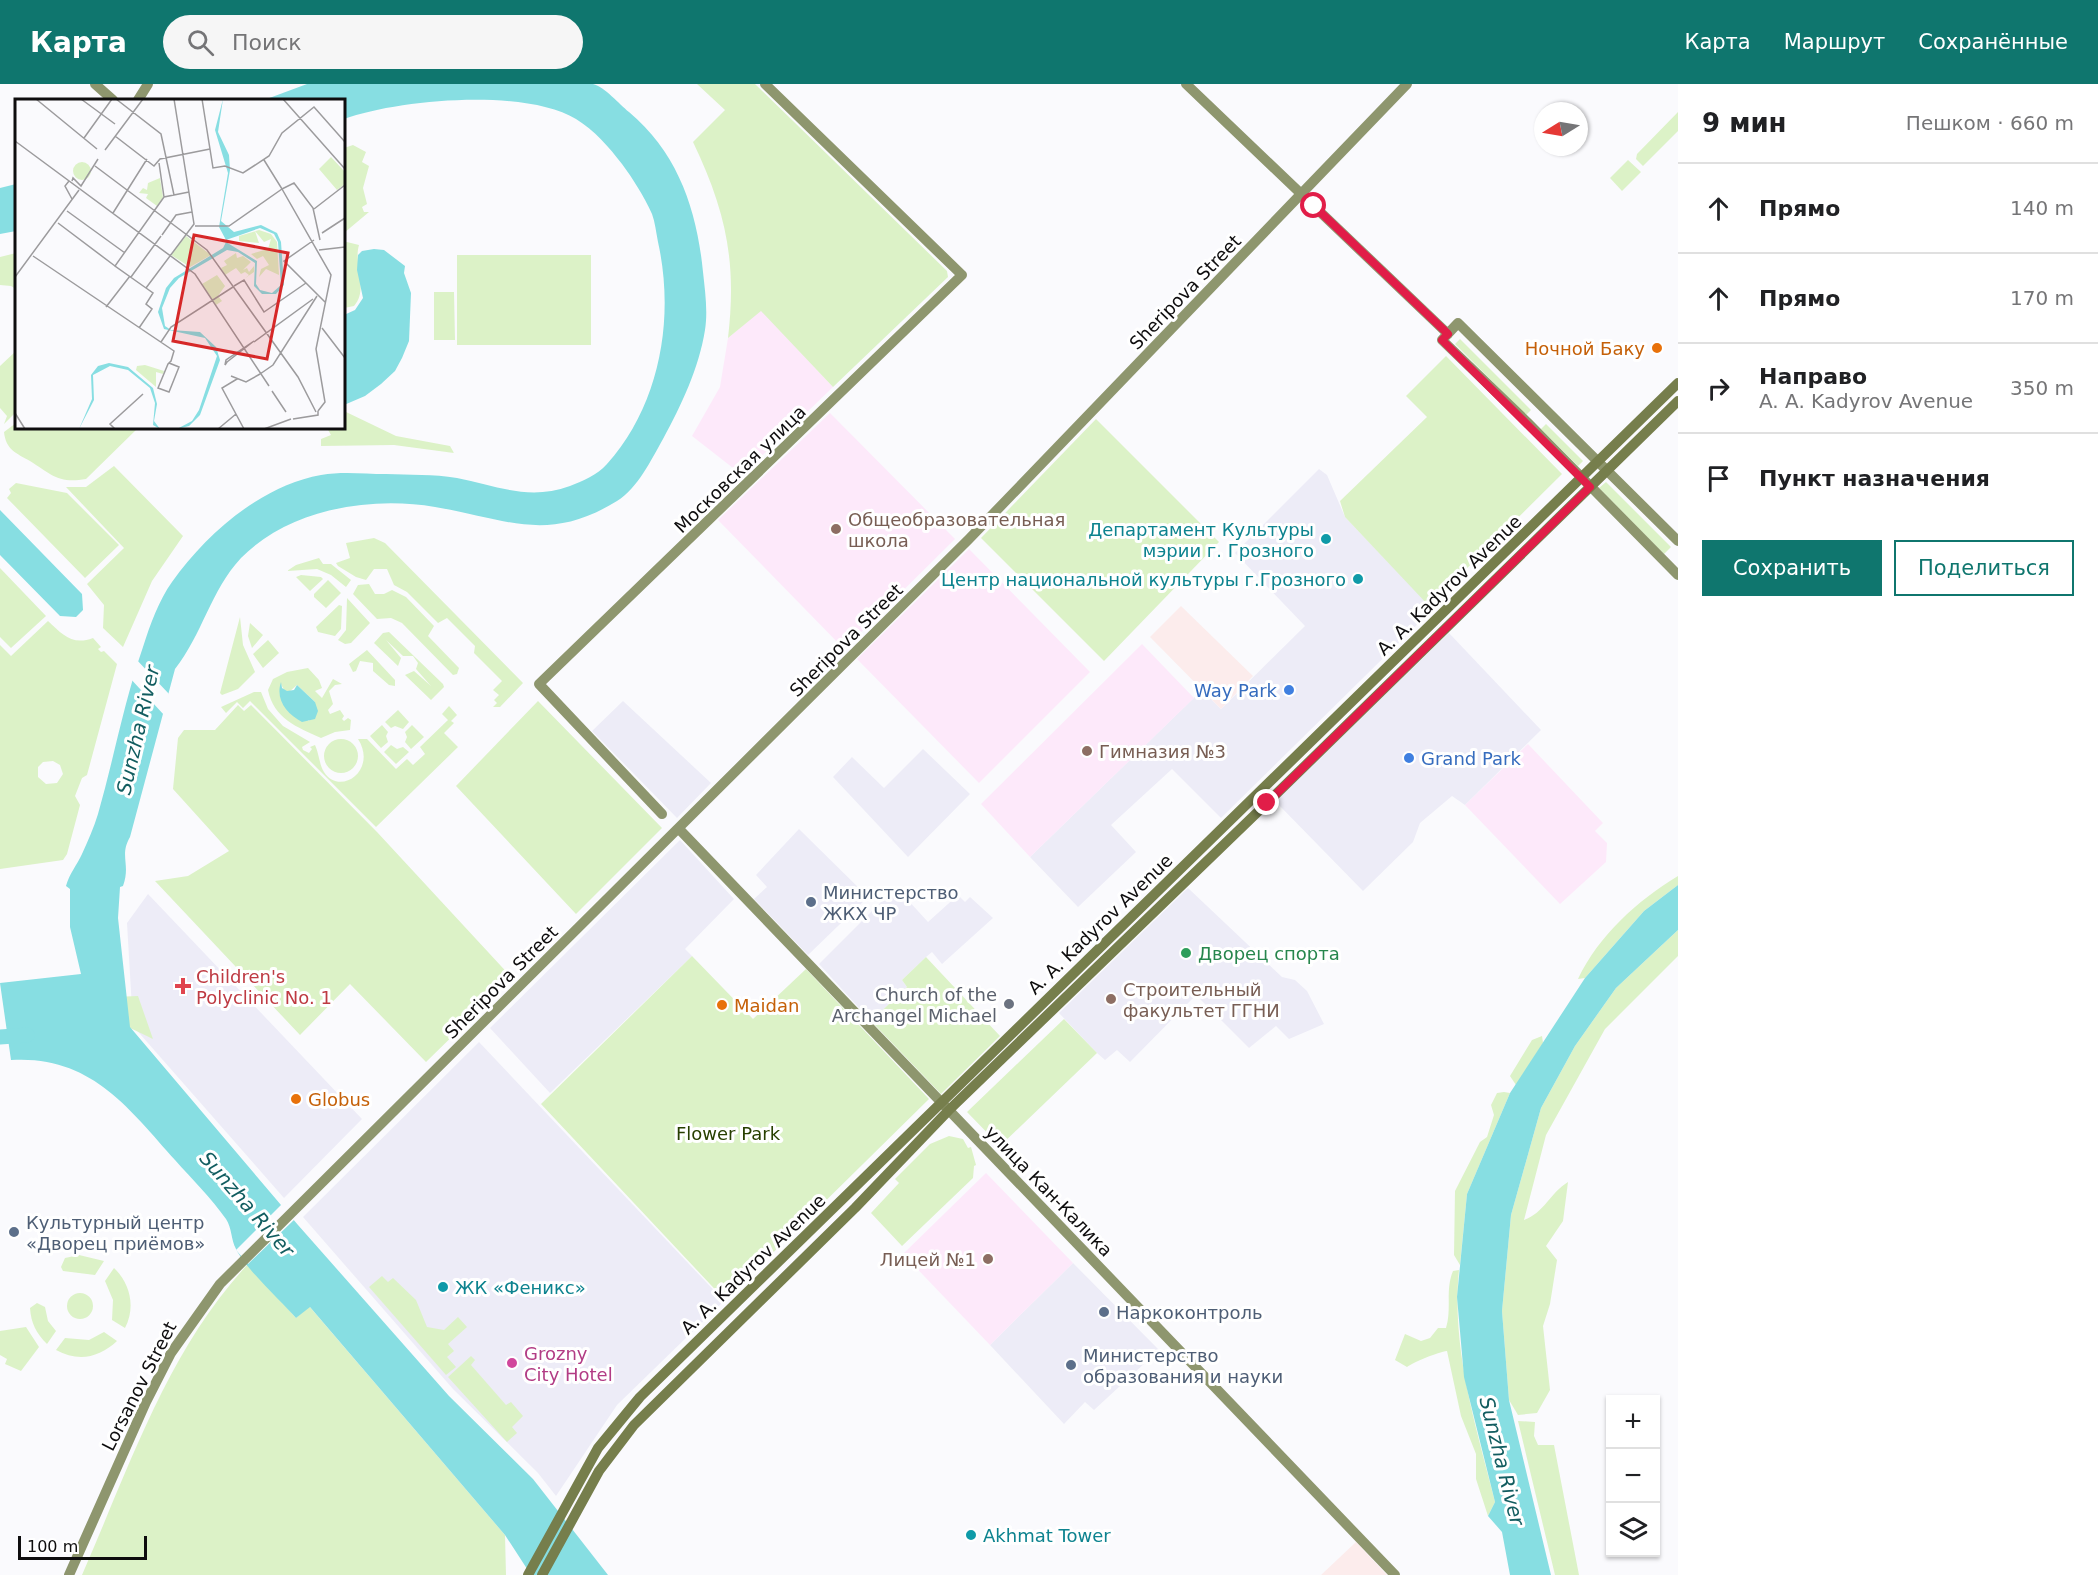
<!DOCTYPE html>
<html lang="ru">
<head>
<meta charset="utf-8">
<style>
  body { margin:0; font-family:"DejaVu Sans",sans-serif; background:#f6f6f6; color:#202124 }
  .controls { position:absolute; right:18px; bottom:18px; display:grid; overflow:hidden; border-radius:0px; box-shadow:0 2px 4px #0004 }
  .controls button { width:54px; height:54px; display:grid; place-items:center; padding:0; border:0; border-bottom:2px solid #e0e0e0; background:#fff; color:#202124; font:30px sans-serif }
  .compass { position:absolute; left:1534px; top:18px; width:54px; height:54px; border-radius:50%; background:#fff; box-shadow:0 2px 4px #0004; rotate:259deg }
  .scale { position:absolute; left:18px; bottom:15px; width:129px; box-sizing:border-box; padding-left:6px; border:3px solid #0e0d0e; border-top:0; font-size:16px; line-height:21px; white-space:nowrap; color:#0e0d0e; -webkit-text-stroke:4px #fff; paint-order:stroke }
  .stop { position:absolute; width:18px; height:18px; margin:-14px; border:4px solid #e11d48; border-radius:50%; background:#fff }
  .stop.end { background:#e11d48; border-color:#fff; box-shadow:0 2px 6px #0008 }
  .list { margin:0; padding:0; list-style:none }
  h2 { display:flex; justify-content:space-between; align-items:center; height:78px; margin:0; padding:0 24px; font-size:26px }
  h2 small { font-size:20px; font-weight:400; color:#757577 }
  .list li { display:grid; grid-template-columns:39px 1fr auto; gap:18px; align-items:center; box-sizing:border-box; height:90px; padding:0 24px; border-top:2px solid #e0e0e0 }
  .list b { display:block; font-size:22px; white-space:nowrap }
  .list p { margin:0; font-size:20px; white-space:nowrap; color:#757577 }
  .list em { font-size:20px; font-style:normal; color:#757577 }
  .actions { display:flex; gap:12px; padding:18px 24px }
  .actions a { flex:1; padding:14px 0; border:2px solid #0f766e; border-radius:0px; text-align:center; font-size:21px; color:#0f766e }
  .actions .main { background:#0f766e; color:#fff }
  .icon { flex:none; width:33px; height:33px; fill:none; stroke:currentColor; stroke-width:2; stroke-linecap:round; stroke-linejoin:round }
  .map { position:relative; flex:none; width:1678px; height:1491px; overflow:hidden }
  header { display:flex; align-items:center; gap:36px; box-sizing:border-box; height:84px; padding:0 30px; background:#0f766e; color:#fff }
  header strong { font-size:28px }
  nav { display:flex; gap:33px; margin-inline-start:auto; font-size:21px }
  .search { width:420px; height:54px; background:#f6f6f6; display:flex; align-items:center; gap:15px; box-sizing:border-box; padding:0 21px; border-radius:33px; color:#757577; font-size:22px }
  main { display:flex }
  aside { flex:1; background:#fff }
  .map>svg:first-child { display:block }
</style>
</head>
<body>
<header>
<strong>Карта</strong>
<div class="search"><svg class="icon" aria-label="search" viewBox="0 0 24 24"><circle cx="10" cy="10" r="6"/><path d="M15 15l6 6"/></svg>Поиск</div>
<nav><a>Карта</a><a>Маршрут</a><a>Сохранённые</a></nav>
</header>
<main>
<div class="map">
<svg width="1678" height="1491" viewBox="0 0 1678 1491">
  <rect width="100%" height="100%" fill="#fafafd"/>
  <path fill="#edecf7" d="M1319 385 1327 391 1345 433 1433 525 1221 734 1172 685 1111 741 1136 768 1078 823 1030 773 1202 606 1221 625 1305 542 1235 469Z
    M1449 549 1541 646 1465 721 1452 712 1420 739 1413 758 1363 807 1275 717Z
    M623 617 711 699 677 734 592 647Z
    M923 665 970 710 908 773 833 693 852 673 884 704Z
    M799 745 868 813 808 871 754 815 767 803 756 791Z
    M680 756 734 815 685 865 692 872 550 1009 490 944Z
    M896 803 928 838 958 811 965 818 970 813 993 834 942 880 932 868 926 873 902 896 907 903 871 937 819 880Z
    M1188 804 1282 893 1295 896 1307 907 1324 940 1289 955 1276 942 1249 964 1196 911 1130 978 1117 966 1105 976 1097 969 1059 929Z
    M148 810 362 1035 284 1114 133 942 127 839Z
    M479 958 724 1217 617 1321 556 1412 538 1389 453 1305 303 1133Z
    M1073 1179 1159 1266 1094 1326 1085 1318 1064 1340 990 1261Z"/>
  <path fill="#fcecec" d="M1181 522 1253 592 1221 625 1150 553Z
    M1356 1458 1387 1491H1321Z"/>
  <path fill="#fde9fa" d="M761 226 833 303 742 391 692 352 720 303 728 254Z
    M830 329 955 455 844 565 718 436Z
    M969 465 1090 588 979 699 857 575Z
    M1142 560 1194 614 1030 773 981 720Z
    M1528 660 1603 739 1595 747 1607 759 1606 778 1560 820 1465 721Z
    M986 1089 1073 1179 990 1261 903 1170Z"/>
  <path fill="#dcf2c7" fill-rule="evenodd" d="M697 0H755L947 187 948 193 833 303 761 227 728 254C737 178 726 127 693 58L725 26Z
    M1678 28V47L1643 82 1636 75 1637 70Z
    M353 61 366 68 362 78 369 82 363 104 367 120 362 123 364 128H369L344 149V64Z
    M1628 76 1641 88 1622 107 1610 94Z
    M347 158 359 161C353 182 369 205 354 222L344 224V159Z
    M16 169V205L11 202 0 201V173Z
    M457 171H591V261H457Z
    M434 208H454L455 256H434Z
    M1460 255 1531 326 1526 331 1455 260Z
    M16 267V328L4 340 7 332 0 324V282Z
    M1446 272 1562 390 1429 522 1345 433 1340 417 1427 333 1406 312Z
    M344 327 396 352 450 362 454 369 394 361 321 362V355L331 351 327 344H344Z
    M1096 335 1219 458 1104 577 981 454Z
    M16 339V344H138L86 395C58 400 51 390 30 377 16 369 6 366 4 348Z
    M1546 340 1583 377 1578 382 1541 345Z
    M114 382 183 452 152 497 123 563 103 544 104 521 87 500 124 464 66 403H86Z
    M1606 398 1671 463 1664 470 1599 404Z
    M16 399 67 409 119 461 85 494 7 414 11 409 9 405Z
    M374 454 385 459 523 599 500 623H493L497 619 494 616 499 611 493 606 502 597 474 569 475 562 447 534 438 539 407 508 394 501 387 485H374L366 496 356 493 338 482 336 479 350 474 346 459Z
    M319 474 323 480H331L351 496 346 503 331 491 317 485 287 487 296 481Z
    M0 484 46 532 11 564 0 553Z
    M301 491 321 493 323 495 310 507 296 493Z
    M328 496 341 509 326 524 314 513V510Z
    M369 500 375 510H384L392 506 406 513 434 542 428 552 459 584 457 590 453 591 402 539 391 534 377 535 353 510 358 501Z
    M347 514 370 539 351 559 345 560 338 556 346 546Z
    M339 521 342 522 341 545 335 552 318 548 316 543Z
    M240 533 243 561 255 588 238 605 222 611 220 609Z
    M48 537C62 550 72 562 93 554L101 563 98 565 101 568 104 567 117 580 87 691 82 694 75 712 80 721 67 770 63 776 0 785V561L11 572ZM53 677 60 681 63 690 57 699 46 700 38 693V683L43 678Z
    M250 539 263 551 252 564 248 552Z
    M389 548 443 600 444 603 431 616 405 591 414 587 431 602 416 585 418 579 413 572H403L386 556 401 574 398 582 374 559 383 549Z
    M268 556 279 569 263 584 253 570Z
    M367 566 395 596V602L389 601 373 587V579L360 577 356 587 353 588 349 580Z
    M308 584 319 596 322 604 315 607 322 614 333 595 342 600 335 601 329 607 333 620 328 626 330 630 340 626 344 632 342 635 344 637 348 634 351 636 350 646 335 648 321 654C297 643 274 635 268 606L273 595 287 588ZM281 600 284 606 289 608 297 601 315 618 309 637 283 620Z
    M254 608H261L268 625 283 642 310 658 302 663 303 666 309 669 312 665 310 663 315 661C319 669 319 680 324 688 340 713 378 686 358 655H367L396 685 407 675 413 681 425 670 420 663 448 636 442 630 449 622 457 631 451 637 454 639 444 649 458 663 376 743 250 617 243 624 237 618 226 629 221 623Z
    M538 617 662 744 576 830 456 702Z
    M238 621 244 627 251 621 377 748 512 894 426 978 350 900 300 951 155 797 188 792 229 767 173 705 178 654 184 646H215Z
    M398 626 409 638 403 645 395 642 391 644 385 638Z
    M382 641 388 648 386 652 388 658 381 664 370 652Z
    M412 641 424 653 411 665 405 658 407 653 405 648Z
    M324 672a17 17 0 1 1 34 0a17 17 0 1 1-34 0Z
    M391 661 397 665 403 663 409 668 396 680 384 668Z
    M1678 792V801L1644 827 1585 894 1578 895C1599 851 1637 817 1678 792Z
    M1678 846V872L1605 945 1546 1051 1524 1136C1544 1129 1550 1109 1568 1098L1563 1137 1546 1162 1557 1176 1550 1220 1543 1242 1550 1306 1537 1329 1518 1331 1509 1316 1502 1227 1511 1131 1541 1024 1575 962 1616 904Z
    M692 872 753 935 806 885 929 1015 725 1216 541 1020Z
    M926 873 1000 952 941 1010 871 937 907 903 902 896Z
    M138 912 153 955 126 942 89 914Z
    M1064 935 1097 969 1000 1062 967 1028Z
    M1542 952 1543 959 1516 1001 1510 992 1532 956Z
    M1504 1008 1510 1009 1467 1110 1460 1181 1454 1171 1455 1107 1480 1058 1487 1053 1494 1031 1491 1021 1497 1009Z
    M949 1052 963 1055 968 1064 971 1063 976 1081 974 1082 973 1094 902 1162 871 1129 899 1099 895 1095 930 1060Z
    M79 1171 104 1177 95 1191 63 1187 61 1183 65 1174Z
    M248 1180 296 1234 309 1222 505 1451 506 1491H82C129 1384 167 1267 248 1180Z
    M114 1184C130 1199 136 1223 125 1244L112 1236 113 1216 105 1197Z
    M1459 1186C1451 1265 1476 1342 1495 1418L1488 1432 1476 1395V1370L1461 1332 1447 1267C1438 1268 1414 1278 1407 1283L1395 1276 1405 1250 1421 1257 1430 1254 1438 1244H1446C1452 1225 1445 1206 1453 1187Z
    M382 1192 388 1198 393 1194 416 1216 427 1243 444 1246 458 1233 467 1243 448 1260 454 1267 447 1273 456 1283 446 1291 369 1203Z
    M67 1222a13 13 0 1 1 26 0a13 13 0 1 1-26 0Z
    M37 1219 45 1223 48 1237 56 1247 47 1260C36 1249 31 1239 30 1224Z
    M26 1243 39 1263 21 1287 5 1280 7 1275 0 1271V1247Z
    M104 1248 117 1257C99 1274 78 1278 56 1266L65 1254 89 1256Z
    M471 1272 475 1276 471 1281 506 1321 511 1318 523 1332 512 1343 517 1349 507 1358 448 1293Z
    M1518 1337 1535 1338 1534 1352 1538 1361H1554L1579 1491H1555Z"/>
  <path fill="#87dee2" d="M307 0C376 0 446 0 515 0 535 0 576 0 593 0 605 3 619 20 629 28 678 69 697 126 703 188 705 207 708 227 705 246 699 284 681 322 663 355 651 376 638 404 617 417 547 460 507 435 435 423 370 412 289 425 241 474 211 506 202 551 175 585L130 753C119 772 131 780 123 802L120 803 118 834 130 943 298 1141 449 1312 533 1395 608 1491H531L505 1451 310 1223 296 1234C281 1217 245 1184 236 1165 231 1156 232 1144 226 1135 211 1114 192 1095 175 1076 128 1023 90 971 11 976L0 899 81 890 70 843V805L66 802C69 790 77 781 82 770 88 757 94 743 98 730 114 674 124 618 143 563 150 541 159 516 172 498 207 449 261 402 321 391 343 387 364 390 386 390 410 391 433 390 457 394 497 402 529 417 570 402 583 397 597 391 607 380 660 321 675 234 658 158 656 148 655 138 652 130 644 112 633 95 622 80 609 63 594 46 576 35 525 4 399 15 344 35V16H264Z
    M16 100V147L0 150V104Z
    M374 165 384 166 405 182 404 189 411 209 409 257 402 274 395 287 381 300 365 312 344 321V231L355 226 363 214 357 186 358 171 362 167Z
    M0 426 82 510 83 526 76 533 60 532 0 471Z
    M281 598 282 604 287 607 294 606 297 601 315 618 318 627 315 635 302 638C287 630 275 616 281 598Z
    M1678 801V846L1616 904 1575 962 1541 1024 1511 1131 1502 1227 1509 1316 1551 1491H1510L1502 1448 1488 1432 1495 1418 1464 1293 1457 1213 1467 1110 1510 1009 1585 894 1644 827Z"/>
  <path fill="#fafafd" d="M135 574 169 610 164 631 129 593Z
    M284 1118 296 1134 248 1180 236 1166Z"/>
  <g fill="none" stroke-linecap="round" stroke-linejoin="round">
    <path stroke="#87dee2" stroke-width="15" d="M0 953 27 951"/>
    <path stroke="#8e966e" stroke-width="10" d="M95 0 113 16
      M1186 0 1448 250
      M138 16 148 0
      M1678 457 1458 239 1442 256 1527 338 1678 491
      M662 730 539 600 962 191 765 0
      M680 746 1395 1491
      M69 1491 146 1318 171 1269 220 1200 969 455 1407 0"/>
    <path stroke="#767e4c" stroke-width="10" d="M528 1491 598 1364 640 1313 1678 299
      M542 1491 599 1387 634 1341 855 1124 949 1026 1267 719 1678 317"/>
  </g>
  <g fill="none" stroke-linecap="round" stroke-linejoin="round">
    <path stroke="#e11d48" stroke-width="8" d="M1267 719 1590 403 1442 256 1448 250 1314 122"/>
  </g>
  <g fill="#e8710a" stroke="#fff" stroke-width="2">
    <circle cx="1657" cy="264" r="6"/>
    <circle cx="722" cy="921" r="6"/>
    <circle cx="296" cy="1015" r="6"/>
  </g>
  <g fill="#8d6e63" stroke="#fff" stroke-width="2">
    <circle cx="836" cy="445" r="6"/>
    <circle cx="1087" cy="667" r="6"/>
    <circle cx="1111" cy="915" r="6"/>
    <circle cx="988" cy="1175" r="6"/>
  </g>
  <g fill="#0f9aa8" stroke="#fff" stroke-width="2">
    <circle cx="1326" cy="455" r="6"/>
    <circle cx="1358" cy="495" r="6"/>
    <circle cx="443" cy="1203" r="6"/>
    <circle cx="971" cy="1451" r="6"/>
  </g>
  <g fill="#3f7fe0" stroke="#fff" stroke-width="2">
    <circle cx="1289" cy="606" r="6"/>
    <circle cx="1409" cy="674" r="6"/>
  </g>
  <g fill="#5c6f8a" stroke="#fff" stroke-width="2">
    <circle cx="811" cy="818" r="6"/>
    <circle cx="14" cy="1148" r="6"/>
    <circle cx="1104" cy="1228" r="6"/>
    <circle cx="1071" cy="1281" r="6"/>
  </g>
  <circle fill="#2e9e5b" stroke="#fff" stroke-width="2" cx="1186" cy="869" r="6"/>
  <path fill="#e0444e" stroke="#fff" stroke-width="2" d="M180 893h6v6h6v6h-6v6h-6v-6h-6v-6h6z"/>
  <circle fill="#6b7280" stroke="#fff" stroke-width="2" cx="1009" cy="920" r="6"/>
  <circle fill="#d1479c" stroke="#fff" stroke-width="2" cx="512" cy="1279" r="6"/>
  <g text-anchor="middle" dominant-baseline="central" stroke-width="6" stroke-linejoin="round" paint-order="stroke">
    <g font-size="18" fill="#0e0d0e" stroke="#fff">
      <text transform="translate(1185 208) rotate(-46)">Sheripova Street</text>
      <text transform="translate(740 385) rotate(-44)">Московская улица</text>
      <text transform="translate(1449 501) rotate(-44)">A. A. Kadyrov Avenue</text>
      <text transform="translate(846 556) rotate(-45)">Sheripova Street</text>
      <text transform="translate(1100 840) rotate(-44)">A. A. Kadyrov Avenue</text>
      <text transform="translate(501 898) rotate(-45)">Sheripova Street</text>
      <text transform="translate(1049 1107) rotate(46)">улица Кан-Калика</text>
      <text transform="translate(753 1180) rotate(-44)">A. A. Kadyrov Avenue</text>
      <text transform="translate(139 1302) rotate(-63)">Lorsanov Street</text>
    </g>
    <g font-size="18" fill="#c56008" stroke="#fff" text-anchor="start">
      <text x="1645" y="264" text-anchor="end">Ночной Баку</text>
      <text x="734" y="921">Maidan</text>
      <text x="308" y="1015">Globus</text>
    </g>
    <g font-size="18" fill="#785e54" stroke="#fff" text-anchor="start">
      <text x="848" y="435">Общеобразовательная<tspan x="848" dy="21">школа</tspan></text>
      <text x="1099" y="667">Гимназия №3</text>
      <text x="1123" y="905">Строительный<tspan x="1123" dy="21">факультет ГГНИ</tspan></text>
      <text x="976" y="1175" text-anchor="end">Лицей №1</text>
    </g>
    <g font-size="18" fill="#0d838f" stroke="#fff" text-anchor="end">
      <text x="1314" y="445">Департамент Культуры<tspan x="1314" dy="21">мэрии г. Грозного</tspan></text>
      <text x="1346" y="495">Центр национальной культуры г.Грозного</text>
      <text x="455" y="1203" text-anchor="start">ЖК «Феникс»</text>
      <text x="983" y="1451" text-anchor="start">Akhmat Tower</text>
    </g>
    <g font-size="18" fill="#366cbe" stroke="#fff" text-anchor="end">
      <text x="1277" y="606">Way Park</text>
      <text x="1421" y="674" text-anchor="start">Grand Park</text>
    </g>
    <g font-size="18" fill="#4e5e75" stroke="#fff" text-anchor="start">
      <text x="823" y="808">Министерство<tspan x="823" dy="21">ЖКХ ЧР</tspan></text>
      <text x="26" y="1138">Культурный центр<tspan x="26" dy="21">«Дворец приёмов»</tspan></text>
      <text x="1116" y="1228">Наркоконтроль</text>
      <text x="1083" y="1271">Министерство<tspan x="1083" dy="21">образования и науки</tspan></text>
    </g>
    <g font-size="18" fill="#27864d" stroke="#fff" text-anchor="start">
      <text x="1198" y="869">Дворец спорта</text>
    </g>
    <g font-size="18" fill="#be3a42" stroke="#fff" text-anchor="start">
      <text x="196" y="892">Children's<tspan x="196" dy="21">Polyclinic No. 1</tspan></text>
    </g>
    <g font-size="18" fill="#5b616d" stroke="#fff" text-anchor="end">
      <text x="997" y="910">Church of the<tspan x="997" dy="21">Archangel Michael</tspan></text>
    </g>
    <g font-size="18" fill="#273f00" stroke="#fff">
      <text x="728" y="1049">Flower Park</text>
    </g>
    <g font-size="18" fill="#b23c85" stroke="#fff" text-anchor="start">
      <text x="524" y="1269">Grozny<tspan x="524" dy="21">City Hotel</tspan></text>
    </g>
    <g font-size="20" font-style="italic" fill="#125d60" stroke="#fff">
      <text transform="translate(138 646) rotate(-77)">Sunzha River</text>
      <text transform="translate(247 1120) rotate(49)">Sunzha River</text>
      <text transform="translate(1502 1377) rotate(76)">Sunzha River</text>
    </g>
  </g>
  <g transform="translate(15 15)">
    <rect width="330" height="330" fill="#fafafd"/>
    <path d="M316 58 330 73V85L322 91 304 70ZM58 72a9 9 0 1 1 18 0a9 9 0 1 1-18 0ZM145 79 148 98 142 107 131 99 133 95 124 94 128 89 132 91 133 84ZM244 131 256 135 262 143 264 176 251 170 244 178 246 170 254 166 248 157 242 160 236 155 253 150 256 140 249 143 240 132 244 144 224 142V137ZM171 137 196 156 175 168 156 156ZM221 154 222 159 228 157 236 163 228 171 232 169 234 173 239 167V173L229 180 234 176 230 173 226 175 221 169 210 176 206 169 212 166 209 162ZM202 176 210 187 203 197 207 202 201 206 187 185ZM130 266 149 272 148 275 141 273V288L121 271 122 267Z" fill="#dcf2c7"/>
    <path d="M208 0 203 33 214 56 215 71 206 122 219 133 246 126 262 134 266 143 269 186 261 195H247L239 187 240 164 223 153 212 151 164 179 155 189 147 209 150 227 156 231 185 233 201 248 205 261 185 316 174 327 162 330 177 322 184 311 202 257 190 239 149 230 143 213 151 189 159 179 208 149 211 143 242 162 241 185 245 191 257 194 266 186 263 143 259 135 245 129 211 141 204 128 213 74 200 31ZM94 264 113 268 138 289 142 305 139 322 145 330 138 326 140 304 135 289 113 271 95 267 78 276 79 301 64 330 77 300 76 276 83 267Z" fill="#87dee2"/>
    <path fill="none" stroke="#9c9b9d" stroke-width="1.5" d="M21 0 82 50M66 0 100 25M101 0 146 35 159 96M187 0 198 69 210 67 228 74 254 57 267 34 299 8 330 43M268 0 330 70M100 37 139 67 145 60 195 50M69 39 97 0M0 42 180 175 254 287M90 51 128 0M249 61 267 90 279 84 298 109 305 141M144 64 149 98M80 67 192 151 283 278 301 313M54 82 50 87 57 100M57 82 58 79 66 87 83 60M299 110 330 86M52 112 110 154M98 114 132 60M43 124 100 167M180 127H214L267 90 316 176 301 250 310 303 303 312M307 134 330 119M147 136 161 116 177 113M299 141 269 162 310 203M304 151 330 148M18 157 159 252 156 262 153 265 143 289 154 293 164 268 154 264M0 178 64 91M116 178 146 137M219 187 229 181 249 213 291 184M131 189 179 125 159 0M131 189 100 167 149 98 174 93M91 208 115 177M124 229 137 210 131 205 138 194 131 189M307 229 330 259M239 242 212 263 210 266 211 261ZM146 243 156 228 218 188M239 243 298 200M245 275 258 266 302 197M216 277 231 283 245 275M222 280 207 289 229 330M257 292 271 313M0 314 10 330M278 320 303 316V312M24 330H43M100 330 95 325 128 295M203 330 221 315M249 330 276 320"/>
    <path fill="#d62828" fill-opacity="0.15" stroke="#d62828" stroke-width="3" d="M179 136 273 154 252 260 158 242Z"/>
    <rect width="330" height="330" fill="none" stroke="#0e0d0e" stroke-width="3"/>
  </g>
</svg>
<div class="controls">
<button>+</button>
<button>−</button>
<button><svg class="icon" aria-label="layers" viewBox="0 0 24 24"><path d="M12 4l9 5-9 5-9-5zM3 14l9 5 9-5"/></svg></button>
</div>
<svg class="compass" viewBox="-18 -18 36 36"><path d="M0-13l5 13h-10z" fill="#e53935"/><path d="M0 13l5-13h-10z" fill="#757577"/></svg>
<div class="scale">100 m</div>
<div class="stop" style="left:1314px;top:122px"></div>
<div class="stop end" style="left:1267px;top:719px"></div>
</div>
<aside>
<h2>9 мин<small>Пешком · 660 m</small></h2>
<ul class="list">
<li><svg class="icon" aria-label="ahead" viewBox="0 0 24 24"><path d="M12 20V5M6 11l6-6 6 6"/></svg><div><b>Прямо</b></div><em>140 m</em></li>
<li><svg class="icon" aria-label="ahead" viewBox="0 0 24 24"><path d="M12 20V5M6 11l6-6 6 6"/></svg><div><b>Прямо</b></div><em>170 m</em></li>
<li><svg class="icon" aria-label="right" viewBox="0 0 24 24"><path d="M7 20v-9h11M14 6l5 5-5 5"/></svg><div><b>Направо</b><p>A. A. Kadyrov Avenue</p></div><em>350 m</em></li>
<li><svg class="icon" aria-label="arrive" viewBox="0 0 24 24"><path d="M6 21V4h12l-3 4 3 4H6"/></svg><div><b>Пункт назначения</b></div></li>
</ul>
<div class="actions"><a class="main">Сохранить</a><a>Поделиться</a></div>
</aside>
</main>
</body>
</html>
